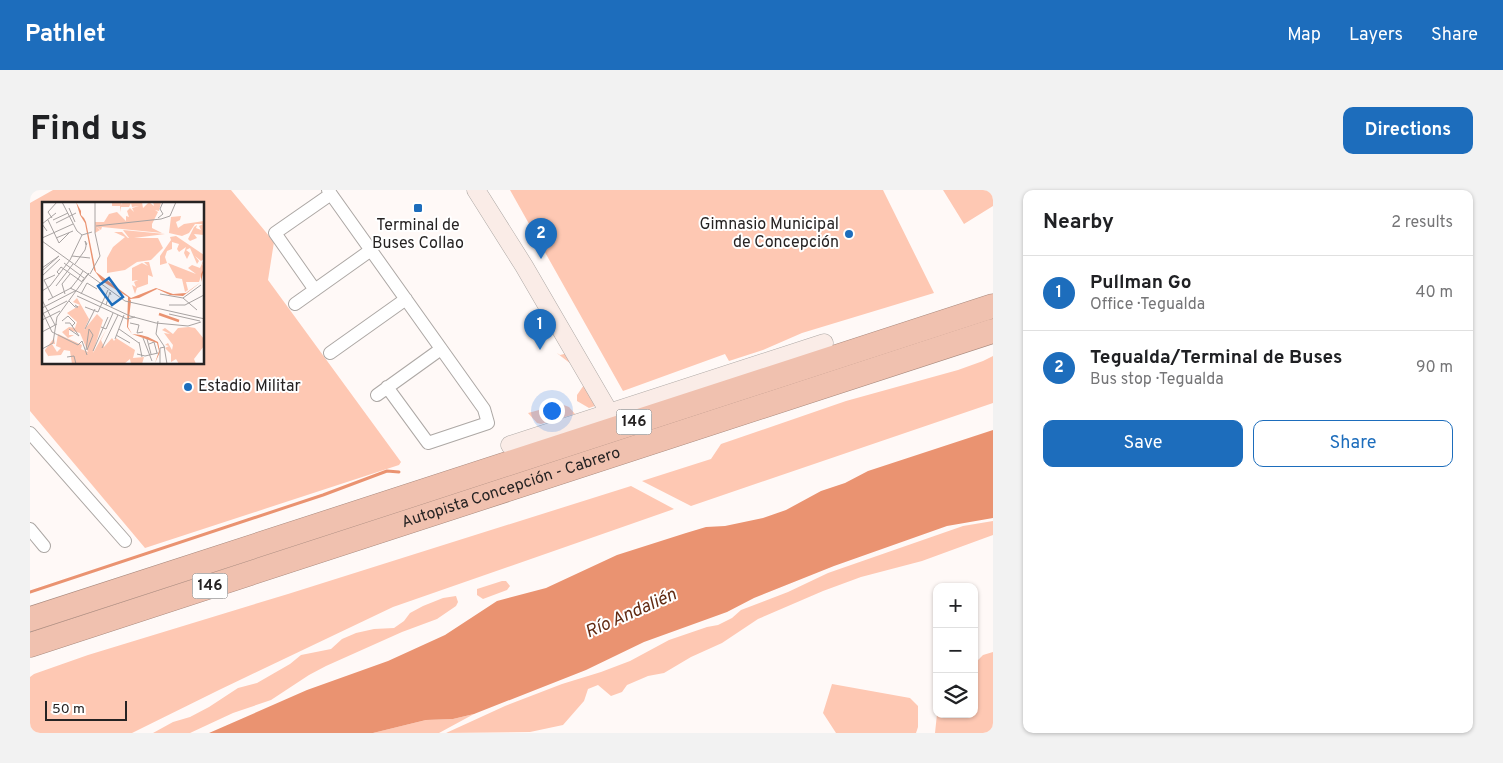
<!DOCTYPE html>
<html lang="en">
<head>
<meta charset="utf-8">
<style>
  body { margin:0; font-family:Overpass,sans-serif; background:#f2f2f2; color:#202124 }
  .controls { position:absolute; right:15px; bottom:15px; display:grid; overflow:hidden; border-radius:10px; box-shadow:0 1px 4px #0004 }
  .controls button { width:45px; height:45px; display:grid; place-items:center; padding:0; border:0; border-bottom:1px solid #e0e0e0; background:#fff; color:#202124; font:25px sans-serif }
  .scale { position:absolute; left:15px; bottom:12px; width:82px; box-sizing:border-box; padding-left:5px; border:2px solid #262323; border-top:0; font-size:14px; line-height:18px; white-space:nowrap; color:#262323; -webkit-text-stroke:4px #fff; paint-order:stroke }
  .you { position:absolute; left:521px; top:220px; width:18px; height:18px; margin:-12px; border:4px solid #fff; border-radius:50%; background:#1a73e8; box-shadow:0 0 0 8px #1a73e833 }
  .badge { display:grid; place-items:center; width:32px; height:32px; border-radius:50%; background:#1d6dbc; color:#fff; font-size:16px; font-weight:700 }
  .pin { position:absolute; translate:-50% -41px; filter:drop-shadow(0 1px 2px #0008) }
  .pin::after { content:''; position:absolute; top:26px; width:18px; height:15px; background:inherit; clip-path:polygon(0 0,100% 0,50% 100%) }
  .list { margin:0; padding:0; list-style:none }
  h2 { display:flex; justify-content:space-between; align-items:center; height:65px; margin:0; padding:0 20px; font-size:21px }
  h2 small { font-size:16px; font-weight:400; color:#757577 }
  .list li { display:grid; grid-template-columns:32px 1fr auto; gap:15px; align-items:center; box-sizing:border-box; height:75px; padding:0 20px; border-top:1px solid #e0e0e0 }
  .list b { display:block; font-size:19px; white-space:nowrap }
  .list p { margin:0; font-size:16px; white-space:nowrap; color:#757577 }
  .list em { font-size:16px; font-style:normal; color:#757577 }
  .actions { display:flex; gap:10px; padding:15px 20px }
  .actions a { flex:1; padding:11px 0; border:1px solid #1d6dbc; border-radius:10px; text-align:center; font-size:18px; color:#1d6dbc }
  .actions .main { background:#1d6dbc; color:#fff }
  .icon { flex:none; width:28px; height:28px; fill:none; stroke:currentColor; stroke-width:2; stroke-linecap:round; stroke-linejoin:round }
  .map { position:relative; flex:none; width:963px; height:543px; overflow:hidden; border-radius:10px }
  header { display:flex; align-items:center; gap:30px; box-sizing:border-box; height:70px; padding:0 25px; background:#1d6dbc; color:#fff }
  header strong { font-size:24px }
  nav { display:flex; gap:28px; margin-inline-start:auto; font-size:18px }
  .intro { display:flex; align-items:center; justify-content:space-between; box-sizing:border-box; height:120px; padding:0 30px }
  h1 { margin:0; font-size:35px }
  .button { padding:12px 22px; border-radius:10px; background:#1d6dbc; color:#fff; font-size:18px; font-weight:700 }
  main { display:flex; gap:30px; padding:0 30px }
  aside { flex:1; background:#fff; border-radius:10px; box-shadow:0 1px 4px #0004 }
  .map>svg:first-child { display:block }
</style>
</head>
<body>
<header>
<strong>Pathlet</strong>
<nav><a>Map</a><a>Layers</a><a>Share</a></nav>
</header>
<div class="intro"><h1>Find us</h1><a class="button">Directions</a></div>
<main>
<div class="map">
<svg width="963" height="543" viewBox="0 0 963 543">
  <rect width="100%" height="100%" fill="#fff9f7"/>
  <path fill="#fec8b3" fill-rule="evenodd" d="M23 0H201L244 52 238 90 371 272 369 275 115 358 0 221V13ZM14 14H174V174H14Z
    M480 0H853L904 103 772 143 733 160 699 171 695 164 593 201Z
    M913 0H963V16L934 34Z
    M536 157 569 209 568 215 559 218 547 211V205L556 192 547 177H545L528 164 527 163 530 165 534 164 537 160Z
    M963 166V213L661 316 612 291 681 269 691 254 816 211 928 180 953 171Z
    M531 214 539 217 545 224 511 234 507 233 498 223Z
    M601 296 644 319 363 417 189 500 102 543H0V487L4 484 58 465 258 404Z
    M963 331V345L892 371 831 387 793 401 728 429 692 453 661 467 634 483 618 486 597 495 592 502 581 506 568 495 558 499 554 511 533 535 500 542 416 543 475 516 532 494 571 482 600 471 639 450 677 437 688 435 702 428 711 420 758 402 798 383 933 336Z
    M472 391H476L480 396 477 400 453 409 447 405V399Z
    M426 406 428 412 426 416 407 429 372 442 296 476 279 485 241 510 203 523 160 543H123L143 532 160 527 179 517 208 498 227 493 260 474 271 465 301 459 312 449 326 443 344 439 364 438 374 431 380 423 393 416 413 408Z
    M963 462V543H905L907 524H944V474L953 465Z
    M802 494 880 508 888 516V537L886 543H806L793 523Z
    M444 524 409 543H343L396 530 423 529Z"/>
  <path fill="#ea9371" d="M963 240V328L917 336 804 376 724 408 697 422 614 452 556 480 444 524 423 529 396 530 343 543H179L277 500 358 471 415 445 467 411 516 398 587 365 656 343 676 337 695 336 733 328 756 320 791 301 815 293 838 281Z"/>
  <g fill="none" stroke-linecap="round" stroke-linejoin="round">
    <path stroke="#ea9371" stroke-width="3" d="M0 402 293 305 357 281 369 282"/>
    <g stroke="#ada8a5" stroke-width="14">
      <path id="street" d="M298 0 454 219 458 233 398 253 357 197
        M285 100 245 43 301 4
        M265 114 341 60
        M300 163 376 109
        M347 205 411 159
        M0 243 95 351
        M0 339 14 356"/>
    </g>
    <g stroke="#ada8a5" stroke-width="19">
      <path id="secondary" d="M446 0 494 76 579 222
        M480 255 794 153"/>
    </g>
    <g stroke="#a98a7e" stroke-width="25">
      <g id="highway">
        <path d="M0 429 963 116"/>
        <path id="s1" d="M0 455 963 141"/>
      </g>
    </g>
    <use href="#street" stroke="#fff" stroke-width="12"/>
    <use href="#secondary" stroke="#faece7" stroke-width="18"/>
    <use href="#highway" stroke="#f0c1af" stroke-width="24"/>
  </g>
  <g fill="#1d6dbc" stroke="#fff" stroke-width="2">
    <rect x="383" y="13" width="10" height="10" rx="2.5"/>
    <circle cx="819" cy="44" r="5"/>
    <circle cx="158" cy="197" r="5"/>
  </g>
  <g text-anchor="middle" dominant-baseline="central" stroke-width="4" stroke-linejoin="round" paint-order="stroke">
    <g fill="#fff" stroke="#676565" stroke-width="1">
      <rect x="586.5" y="219.5" width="35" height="25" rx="4"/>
      <rect x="162.5" y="383.5" width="35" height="25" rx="4"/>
    </g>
    <g font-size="15" font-weight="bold" fill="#262323">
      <text x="604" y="232">146</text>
      <text x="180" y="396">146</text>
    </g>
    <g font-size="16" fill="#262323" stroke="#fff" text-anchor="end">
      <text x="809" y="35">Gimnasio Municipal<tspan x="809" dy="18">de Concepción</tspan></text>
      <text x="388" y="36" text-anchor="middle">Terminal de<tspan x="388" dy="18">Buses Collao</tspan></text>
      <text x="168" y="197" text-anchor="start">Estadio Militar</text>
    </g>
    <g font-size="16" fill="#262323" stroke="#fff">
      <text stroke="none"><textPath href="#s1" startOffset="506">Autopista Concepción - Cabrero</textPath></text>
    </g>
    <g font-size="18" font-style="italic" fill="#622c14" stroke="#fff">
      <text transform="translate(601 424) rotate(-24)">Río Andalién</text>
    </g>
  </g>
  <g transform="translate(12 12)">
    <rect width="162" height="162" fill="#fff9f7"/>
    <path d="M70 0H80L79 3 81 0H100L101 6 107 0 112 4 111 0H119L117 9 113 8 116 10 110 22V26L120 31 60 25 59 28 54 24 58 28 53 31V20H62L67 12 75 10 84 19V14L87 15 85 9 88 6 92 10 90 6 97 4 90 5 89 1 87 5H79L78 10V4H70ZM139 14 138 18 134 20 136 26 142 22 162 19V33L152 32 155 36 148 39 146 37 152 25 155 23 154 26 159 28 157 24 161 22H153L147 31 140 34 127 31 129 15ZM81 28 123 32 92 36H116L121 46 109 58 95 60 83 68 65 71V56L71 45 83 35 72 30H80L86 36H87ZM134 34 162 53V58L160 64 162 61V65L157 80H144L146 88 143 90 140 77 134 76 126 61 154 72 146 66 150 63 158 66 162 57 159 59 153 54 157 59 155 62 148 46 144 48 148 51 145 57 142 51 144 45 137 50 135 47 137 42 130 40V47L125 49 123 55 125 61 118 63V54L129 38 128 35ZM102 60H107L111 75 106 73V82L95 86 93 92 90 83 94 85 92 80 96 78 90 79V66L100 61 106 64ZM35 96 47 117 42 128 55 112 61 118 51 151 64 128 59 138 62 145 70 136 72 139 74 136 93 148 91 156 102 155 100 162H89L88 157 82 162H30L28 149 22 148 19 153 6 154 8 157 3 149V148L12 136 13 142H10L15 150 19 146 14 144 16 132 40 143 39 147 46 150 38 131 27 128V133H32L26 136 20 130 27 125 33 126 35 120 25 111 38 103 31 100ZM147 125 153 126 162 137V144L152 157 154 162H137L134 157 129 160V152L123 146 127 144 123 143 126 141 130 148 131 143 122 131 128 132 120 128 123 126 131 132 136 126Z" fill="#fec8b3"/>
    <path d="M34 0 39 9V13L42 16 44 20 54 70 89 96 114 86 131 92 144 91 159 80V72L162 66 159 80 141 94 128 93 115 87 97 96 88 97 89 99 86 125 90 132 99 133 106 135 116 140 118 150 113 161 117 149 115 141 90 132 85 125 86 95 60 79 52 68 43 21 38 13Z" fill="#ea9371"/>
    <path fill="none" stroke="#ea9371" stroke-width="2.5" d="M117 112 137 119"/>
    <path fill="none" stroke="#a8a3a2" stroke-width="1" d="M20 0 35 29 40 33M27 6 33 20M10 16 6 10 15 0M116 16 121 12 118 7 121 0M6 18 17 41 27 31M11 18 26 11M14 21 34 11M54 24 119 17 128 14 134 0M5 29 0 22 14 11M0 36 31 22M14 36 31 29M0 39 83 99 163 117M30 54 48 56M22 61 42 76M33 62 43 48 44 44V43L45 42 43 39 44 43M0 66 17 54 0 69M17 72 15 70 19 65 36 77 41 69M48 72 58 54 53 31V0M0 74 18 57M14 84 31 62M28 86 88 114 114 121 146 124 159 120M0 89 8 84 28 58 40 33 50 30M23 92 20 82 28 72M39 92 45 81 55 87M118 92 141 96 159 83M35 94 85 117 93 115M11 96 2 78 13 73M141 96 155 108M0 98 13 123M6 98 29 86 36 77 40 80M27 99 33 105H36L33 103M64 103 68 90 69 93M127 103H143L162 93M43 105 56 110 66 88M0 106 33 89M0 109 10 130 36 143 40 139 45 153M0 112 25 99M127 112 158 119M0 118 18 109M20 119 26 114 33 121 30 124M116 119 114 132 122 144 125 162M23 121H28L37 134 27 127M88 121 97 123 95 131 101 130M59 125 64 127 71 111M43 127 53 107M77 127 97 141M0 130 15 122M74 133 88 141M101 136 110 159M73 137 82 113M105 137 109 152M97 140 100 155M107 142 112 140 115 151M60 146 76 113M0 147 11 141 15 115 47 71 40 79M44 148 47 127 51 133 45 148M51 149 66 115M95 152 103 154 116 151M25 155 32 154 34 162M118 162V146L123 145"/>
    <path fill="#1d6dbc" fill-opacity="0.15" stroke="#1d6dbc" stroke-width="2.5" d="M67 76 81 95 70 103 56 84Z"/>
    <rect width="162" height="162" fill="none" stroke="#262323" stroke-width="2.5"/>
  </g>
</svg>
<div class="controls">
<button>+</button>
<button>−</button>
<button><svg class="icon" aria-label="layers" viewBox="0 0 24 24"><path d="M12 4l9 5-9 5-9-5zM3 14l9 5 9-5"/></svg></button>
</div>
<div class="scale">50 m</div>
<div class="you"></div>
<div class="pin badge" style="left:510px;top:160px">1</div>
<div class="pin badge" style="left:511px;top:69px">2</div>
</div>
<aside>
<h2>Nearby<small>2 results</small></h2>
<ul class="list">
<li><span class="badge">1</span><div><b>Pullman Go</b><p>Office · Tegualda</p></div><em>40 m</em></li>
<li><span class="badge">2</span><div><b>Tegualda/Terminal de Buses</b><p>Bus stop · Tegualda</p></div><em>90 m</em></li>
</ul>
<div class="actions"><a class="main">Save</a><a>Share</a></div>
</aside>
</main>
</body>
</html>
